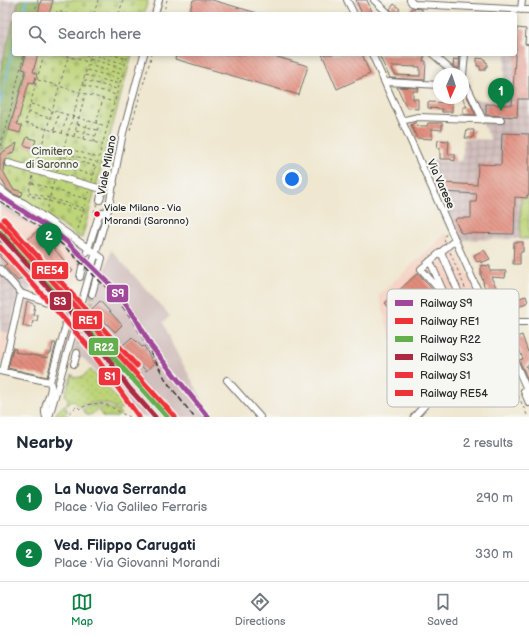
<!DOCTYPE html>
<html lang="en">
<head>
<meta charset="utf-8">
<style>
  body { margin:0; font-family:"Balsamiq Sans",sans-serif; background:#f2f2f3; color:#1f2937 }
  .compass { position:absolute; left:433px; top:68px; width:36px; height:36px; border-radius:50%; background:#fff; box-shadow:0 2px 6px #0003; rotate:183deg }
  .you { position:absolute; left:292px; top:179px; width:14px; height:14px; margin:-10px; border:3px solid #fff; border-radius:50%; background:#1a73e8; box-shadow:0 0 0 6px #1a73e833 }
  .badge { display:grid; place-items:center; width:26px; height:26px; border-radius:50%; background:#0b8043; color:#fff; font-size:13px; font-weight:700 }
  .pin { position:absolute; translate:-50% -33px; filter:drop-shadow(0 1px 2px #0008) }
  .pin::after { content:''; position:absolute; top:21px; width:14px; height:12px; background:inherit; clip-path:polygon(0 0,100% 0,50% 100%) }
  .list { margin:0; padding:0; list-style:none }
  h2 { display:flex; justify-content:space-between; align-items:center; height:52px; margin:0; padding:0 16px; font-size:17px }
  h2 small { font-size:13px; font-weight:400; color:#747a83 }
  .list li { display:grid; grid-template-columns:26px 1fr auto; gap:12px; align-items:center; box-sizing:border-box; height:56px; padding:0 16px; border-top:1px solid #e0e1e3 }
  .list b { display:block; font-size:15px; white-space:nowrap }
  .list p { margin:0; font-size:13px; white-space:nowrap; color:#747a83 }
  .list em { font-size:13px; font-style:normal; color:#747a83 }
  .icon { flex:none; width:22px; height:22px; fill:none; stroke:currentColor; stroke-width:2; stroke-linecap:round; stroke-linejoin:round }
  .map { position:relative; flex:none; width:529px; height:417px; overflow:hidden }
  .search { position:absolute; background:#fff; box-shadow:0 2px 6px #0003; left:12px; right:12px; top:12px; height:44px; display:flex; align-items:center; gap:10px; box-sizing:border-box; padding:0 14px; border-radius:4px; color:#747a83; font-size:15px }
  .sheet { height:164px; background:#fff }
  nav { display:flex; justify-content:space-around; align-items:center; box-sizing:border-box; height:56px; border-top:1px solid #e0e1e3; background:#fff; font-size:11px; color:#747a83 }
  nav a { display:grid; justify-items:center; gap:2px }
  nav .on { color:#0b8043 }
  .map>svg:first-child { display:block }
</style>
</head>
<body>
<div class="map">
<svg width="529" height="417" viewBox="0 0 529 417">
  <defs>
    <pattern id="industrial-grid" width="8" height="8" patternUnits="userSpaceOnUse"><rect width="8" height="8" fill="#d1bfbd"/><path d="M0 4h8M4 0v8" fill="none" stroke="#b4a4a3"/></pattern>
    <pattern id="grass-dots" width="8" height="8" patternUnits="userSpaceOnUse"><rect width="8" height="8" fill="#bdd479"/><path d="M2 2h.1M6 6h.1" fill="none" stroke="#a3b669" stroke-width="1.8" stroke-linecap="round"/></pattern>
    <pattern id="forest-crowns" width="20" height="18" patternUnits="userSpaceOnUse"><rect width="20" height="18" fill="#96b669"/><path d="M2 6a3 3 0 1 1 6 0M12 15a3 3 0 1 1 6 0" fill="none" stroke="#7b9457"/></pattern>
    <pattern id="cemetery-stones" width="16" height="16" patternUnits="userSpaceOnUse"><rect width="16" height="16" fill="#bdd479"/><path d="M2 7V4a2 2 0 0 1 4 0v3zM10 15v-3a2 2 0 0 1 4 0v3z" fill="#a3b669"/></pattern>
    <pattern id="park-crowns" width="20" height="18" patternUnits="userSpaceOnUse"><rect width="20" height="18" fill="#bdd479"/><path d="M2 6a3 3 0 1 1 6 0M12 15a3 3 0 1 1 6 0" fill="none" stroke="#a3b669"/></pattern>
    <pattern id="building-back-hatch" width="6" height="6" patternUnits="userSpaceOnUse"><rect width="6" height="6" fill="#e28d7e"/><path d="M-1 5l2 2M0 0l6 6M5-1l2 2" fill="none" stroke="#b77367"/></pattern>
  </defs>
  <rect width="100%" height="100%" fill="#f6f6f2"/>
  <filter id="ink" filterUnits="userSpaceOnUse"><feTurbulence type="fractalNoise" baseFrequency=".025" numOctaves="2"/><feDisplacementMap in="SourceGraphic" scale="8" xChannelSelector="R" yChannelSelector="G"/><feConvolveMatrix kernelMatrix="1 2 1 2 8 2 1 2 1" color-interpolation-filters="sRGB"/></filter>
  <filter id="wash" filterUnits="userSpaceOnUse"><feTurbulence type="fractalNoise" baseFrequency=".012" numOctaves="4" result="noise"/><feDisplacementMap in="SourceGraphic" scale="16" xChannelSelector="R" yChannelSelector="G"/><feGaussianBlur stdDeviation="0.9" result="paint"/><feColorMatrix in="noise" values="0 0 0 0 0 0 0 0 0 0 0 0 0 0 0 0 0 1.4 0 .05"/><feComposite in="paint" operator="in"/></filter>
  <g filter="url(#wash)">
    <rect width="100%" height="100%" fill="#efe7d0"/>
    <path fill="#f5d2c3" d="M0 208 34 227 53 240 80 264 72 297 0 217Z
      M447 233 482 304 484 310 483 324 479 323 467 326 454 304 396 358 379 295Z
      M0 331 9 333 1 368H0Z"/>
    <path fill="url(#industrial-grid)" d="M0 0H19L15 14H14L0 72Z
      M515 52 529 54V198H521L520 239 462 240 427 160 462 161 464 139 491 140 471 100 502 101 506 54H515Z
      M0 243 39 284V285L18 295 9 333 0 331Z"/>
    <path fill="#d1bfbd" d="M0 192 22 205 69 239 83 252 80 264 53 240 34 227 0 208Z
      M0 217 72 297 73 300 64 313 39 284 0 243Z
      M111 250 170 316 163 322 173 346 212 417H138L84 359 78 357 80 353 73 351 89 294 98 281 102 284Z"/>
    <path fill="url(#grass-dots)" stroke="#748052" d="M91 370 124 406 119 410C107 402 93 400 80 407L73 400 65 407 68 411 61 417H55L57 412 69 401 65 395 72 374 74 377C79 378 84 377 87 372Z
      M97 405H102L91 415 90 414 88 416 82 410 88 406Z
      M104 406 119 412 121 414 117 417H104L98 411Z"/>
    <path fill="url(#forest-crowns)" stroke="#60704a" d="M19 0H41L38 14H15Z
      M14 18V54H26L22 69 26 70 9 130 0 152V72Z"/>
    <path fill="url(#cemetery-stones)" stroke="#748052" d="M41 0H148L144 14H38Z
      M26 54H132L82 238 77 236 25 200 11 196 0 178V152L9 130 26 71 22 69Z"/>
    <path fill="url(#park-crowns)" stroke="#748052" d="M521 198H529V239H520Z"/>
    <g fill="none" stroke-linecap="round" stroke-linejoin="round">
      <path stroke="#60badd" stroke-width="1.5" d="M23 14 27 0
        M0 104 14 45"/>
    </g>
    <g id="blocks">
      <path fill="url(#building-back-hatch)" fill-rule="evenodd" d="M41 0H53L49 14H38Z
        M193 0H212L257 13V14H189Z
        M356 0H367L373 14H362Z
        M394 4 400 9 396 14H394L390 9Z
        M411 8 422 9V14H411Z
        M517 28 526 29 525 44 529 45V99H518L517 117 486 115V104L512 105Z
        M26 54H38L33 72 37 74 34 83 29 82 17 124 22 126 20 133 9 130 26 70 22 69Z
        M177 54H267L308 66 299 95 175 59Z
        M322 54H362L370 74 337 89Z
        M384 54V55L416 56V54H425L423 61H426L425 80 390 78 379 55ZM391 66 420 67V76L395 75Z
        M459 54H460L459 69 453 66 454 59 458 60Z
        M477 58 485 59V62H487V67H485V70H480V66H477Z
        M397 87 419 88 418 91H413V99H418V109L407 108Z
        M463 88 475 113 474 115 463 114V107H467L463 99Z
        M428 102 452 103V112H442V109L428 108Z
        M416 122 417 126H427L428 123H442V130L432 129V139L417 138 411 125Z
        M467 130H474L473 138H465Z
        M502 133 529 134V195H527V198L515 197 514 234 461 233 455 220 457 218H471V202H476L477 194 443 192V183L477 185 478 164 501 165Z
        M27 137 36 140 33 148 24 145Z
        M438 140 449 141 448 154H455V161L451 160V159H440V148H437Z
        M17 143 15 151 7 156 4 161 3 171 13 189 23 192 21 197 12 193 7 189 0 177V154Z
        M38 230 73 271 61 281 26 241Z
        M0 240 4 248 28 272 18 281 4 266 7 264 0 257Z
        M514 242H523V252H520V264H513Z
        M484 250 490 259 481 263V261L477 262 474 255Z
        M481 265 490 266V271H506L505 278 491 277 500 295 498 296 503 308 512 304 509 295 514 294 516 299 526 296 528 302 499 316 493 306 495 305 487 287 485 288 483 283H484L481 276Z
        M418 273 435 293 422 305 434 318 405 343 391 328 400 320 385 303Z
        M27 301 35 305 33 315H38L37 321H33L31 328 23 326Z
        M100 301 122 325 115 332 92 309Z
        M522 335 528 352 529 351V364L526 366 529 373V383L519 360 523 359 519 349H518L514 338Z
        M132 337 142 347 144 346 154 364 146 371 123 345Z
        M53 343H56L47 377 8 368 13 348 16 349 15 352 48 358V353H51Z"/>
    </g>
  </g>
  <g filter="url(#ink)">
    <use href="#blocks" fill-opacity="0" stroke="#706d65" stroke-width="1"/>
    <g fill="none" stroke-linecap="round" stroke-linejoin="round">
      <path stroke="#c8c1af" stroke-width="6" stroke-dasharray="6 3" stroke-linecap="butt" d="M82 267 87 252
        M77 353 92 294"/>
      <g stroke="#706d65" stroke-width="8">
        <path id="minor" d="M347 0 354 14
          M374 0 389 14
          M410 0 412 3 415 4 529 10
          M521 10 522 0
          M155 14 159 0
          M372 54 486 309C488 318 482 338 495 337 499 337 500 334 502 331
          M433 54 455 74
          M463 75 465 54
          M388 82 439 85
          M463 82 467 86 483 120
          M405 120 418 117 501 120
          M8 163 102 189
          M0 189 10 197 24 203 102 258 92 294
          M100 200 105 181 114 184
          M87 252 99 215 108 210
          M441 252 472 323
          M430 261 443 291
          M0 269 21 293
          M80 277 82 267
          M21 293C40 301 61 300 66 325L50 382C55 392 41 405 46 417
          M451 303 421 269 455 240
          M488 306 496 320
          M492 321H497L502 325 506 342 529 394
          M499 322H529
          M496 337 506 352
          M478 346 486 327
          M74 364 77 353
          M0 371 50 382
          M3 371 21 293
          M227 380 260 417
          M524 391 529 403
          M49 417 108 210 123 133 144 54
          M414 417 478 347 491 336"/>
      </g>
      <path stroke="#706d65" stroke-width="1" stroke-dasharray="3 3" stroke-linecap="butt" d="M34 14 38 0
        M56 14 57 11 69 14
        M94 14 98 0
        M119 14 123 0
        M163 14 167 0
        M44 54 25 123 101 144
        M60 54 88 62
        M80 54 90 57
        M91 54 125 64
        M110 54 127 59
        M90 59 124 69
        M88 65 122 74
        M87 70 121 79
        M85 75 119 84
        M38 80 114 102
        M84 80 117 89
        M83 85 116 95
        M31 104 106 126
        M28 112 50 118
        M96 123 103 99
        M77 124 97 130
        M54 130 59 112
        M130 130 152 54
        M76 131 95 136
        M62 133 67 115
        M74 136 85 95
        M83 139 88 121
        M94 142 99 124
        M0 146 8 120 24 54
        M43 147 96 162
        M64 147 98 158
        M41 150 95 166
        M38 160 93 175
        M36 165 69 54
        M57 171 91 54
        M33 176 28 195 83 211
        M92 181 128 54
        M32 183 86 199
        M29 192 83 208
        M47 208 54 181
        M94 212 97 204
        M78 229 89 191
        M445 242 444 238 446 234
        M450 252 480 323
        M488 346 495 349 499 354 528 417
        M493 362 494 349
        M504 385 516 379
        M65 417 77 406 80 409C95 399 108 404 121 413 124 415 127 415 130 417"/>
      <use href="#minor" stroke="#fff" stroke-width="6"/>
      <path stroke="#2b2b2b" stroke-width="1.5" stroke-dasharray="6 3" stroke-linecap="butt" d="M0 201 49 233 64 246 112 293 132 319 167 382 194 417
        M94 339 135 383"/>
      <g stroke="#f6f6f2" stroke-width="8">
        <path id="rail-1" d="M0 196 52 230 67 242 114 288 135 317 151 346 208 417"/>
      </g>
      <g stroke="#f6f6f2" stroke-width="8">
        <path id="rail-2" d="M0 223 175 417"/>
      </g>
      <g stroke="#f6f6f2" stroke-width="8">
        <path id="rail-3" d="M0 232 167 417"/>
      </g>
      <g stroke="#f6f6f2" stroke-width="8">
        <path id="rail-4" d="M0 234 94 339 129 388 155 417"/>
      </g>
      <g stroke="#f6f6f2" stroke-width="8">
        <path id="rail-5" d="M0 247 87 345 139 417"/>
      </g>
      <g stroke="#f6f6f2" stroke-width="8">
        <path id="rail-6" d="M4 219 137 366"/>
      </g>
      <use href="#rail-1" stroke="#a0499a" stroke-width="5"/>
      <use href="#rail-2" stroke="#ee3338" stroke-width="5"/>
      <use href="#rail-3" stroke="#63ae4d" stroke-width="5"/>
      <use href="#rail-4" stroke="#ab2a42" stroke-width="5"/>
      <use href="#rail-5" stroke="#ee333e" stroke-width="5"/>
      <use href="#rail-6" stroke="#ee3338" stroke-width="5"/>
    </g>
  </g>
  <circle fill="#e4002b" stroke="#f6f6f2" stroke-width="1.5" cx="97" cy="214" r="3.5"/>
  <g text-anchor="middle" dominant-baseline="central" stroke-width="4" stroke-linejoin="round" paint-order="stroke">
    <g font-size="10" fill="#2b2b2b" stroke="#f6f6f2" text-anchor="start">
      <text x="104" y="208">Viale Milano - Via<tspan x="104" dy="13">Morandi (Saronno)</tspan></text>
    </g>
    <g font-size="11" fill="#50553e" stroke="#f6f6f2">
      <text x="52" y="151">Cimitero<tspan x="52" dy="13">di Saronno</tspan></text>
    </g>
    <g font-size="11" fill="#2b2b2b" stroke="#f6f6f2">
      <text transform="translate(107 165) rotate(-79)">Viale Milano</text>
      <text transform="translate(441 184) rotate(66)">Via Varese</text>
    </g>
  </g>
  <rect x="387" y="289" width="132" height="118" rx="6" fill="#f6f6f2" stroke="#b9b9b6" stroke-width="1"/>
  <rect x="395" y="300" width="18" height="6" fill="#a0499a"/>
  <rect x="395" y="318" width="18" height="6" fill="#ee3338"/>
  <rect x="395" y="336" width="18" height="6" fill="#63ae4d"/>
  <rect x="395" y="354" width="18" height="6" fill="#ab2a42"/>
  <rect x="395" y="372" width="18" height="6" fill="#ee333e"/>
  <rect x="395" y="390" width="18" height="6" fill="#ee3338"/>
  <g font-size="11" fill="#2b2b2b">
    <text x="420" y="307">Railway S9</text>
    <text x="420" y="325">Railway RE1</text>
    <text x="420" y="343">Railway R22</text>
    <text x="420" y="361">Railway S3</text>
    <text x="420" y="379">Railway S1</text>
    <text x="420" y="397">Railway RE54</text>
  </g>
  <g stroke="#f6f6f2" stroke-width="1.5">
    <rect x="31" y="261" width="38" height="19" rx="4" fill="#ee3338"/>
    <rect x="106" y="284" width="23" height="19" rx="4" fill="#a0499a"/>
    <rect x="49" y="291" width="23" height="20" rx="4" fill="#ab2a42"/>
    <rect x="72" y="310" width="31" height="20" rx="4" fill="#ee3338"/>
    <rect x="88" y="337" width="31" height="19" rx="4" fill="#63ae4d"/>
    <rect x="98" y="367" width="23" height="19" rx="4" fill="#ee333e"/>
  </g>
  <g font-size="11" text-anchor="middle" font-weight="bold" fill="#fff">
    <text x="50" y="274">RE54</text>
    <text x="118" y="297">S9</text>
    <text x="60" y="305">S3</text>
    <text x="88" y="324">RE1</text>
    <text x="104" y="351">R22</text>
    <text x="110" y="380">S1</text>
  </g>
</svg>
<svg class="compass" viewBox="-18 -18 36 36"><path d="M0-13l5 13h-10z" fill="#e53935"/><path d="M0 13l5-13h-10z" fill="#747a83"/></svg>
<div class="you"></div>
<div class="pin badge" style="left:501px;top:111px">1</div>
<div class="pin badge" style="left:49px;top:256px">2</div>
<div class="search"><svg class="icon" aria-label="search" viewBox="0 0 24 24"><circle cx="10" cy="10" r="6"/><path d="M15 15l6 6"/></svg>Search here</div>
</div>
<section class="sheet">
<h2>Nearby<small>2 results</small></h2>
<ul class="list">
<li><span class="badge">1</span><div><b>La Nuova Serranda</b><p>Place · Via Galileo Ferraris</p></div><em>290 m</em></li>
<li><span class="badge">2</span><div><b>Ved. Filippo Carugati</b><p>Place · Via Giovanni Morandi</p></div><em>330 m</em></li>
</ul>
</section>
<nav>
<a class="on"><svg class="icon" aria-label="map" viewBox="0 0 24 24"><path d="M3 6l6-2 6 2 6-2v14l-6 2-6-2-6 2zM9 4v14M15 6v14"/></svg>Map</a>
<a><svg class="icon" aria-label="directions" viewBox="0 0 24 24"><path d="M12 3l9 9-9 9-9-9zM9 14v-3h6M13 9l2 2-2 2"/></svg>Directions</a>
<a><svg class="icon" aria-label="saved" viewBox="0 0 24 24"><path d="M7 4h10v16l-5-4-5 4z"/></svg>Saved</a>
</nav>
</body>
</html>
